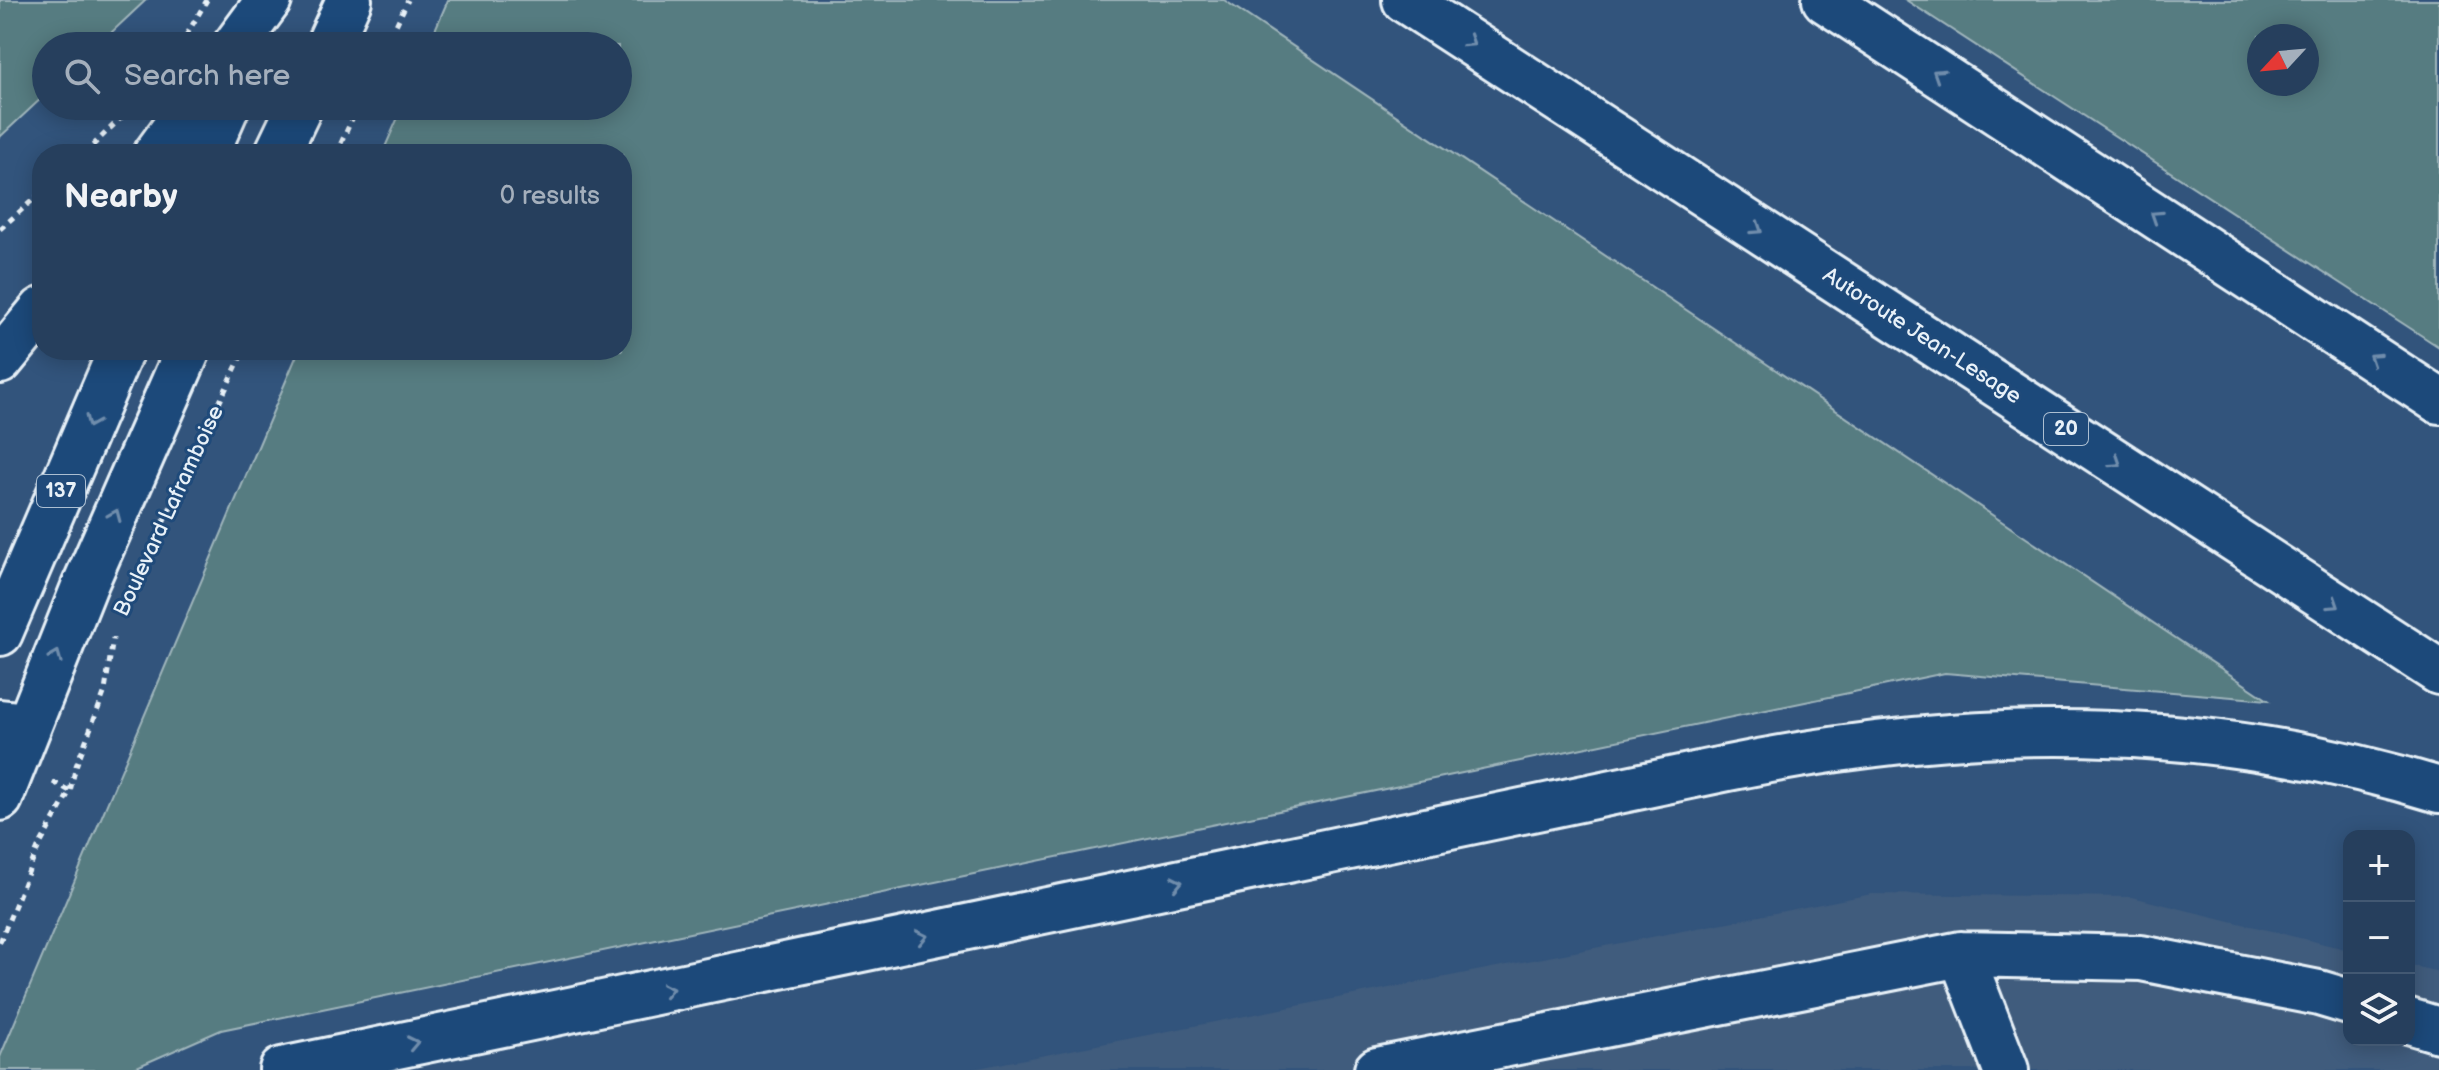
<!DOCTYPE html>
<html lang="en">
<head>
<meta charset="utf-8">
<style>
  body { margin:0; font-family:"Balsamiq Sans",sans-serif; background:#2e4663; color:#f1f3f6 }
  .controls { position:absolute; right:24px; bottom:24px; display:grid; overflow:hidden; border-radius:16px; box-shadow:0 4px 20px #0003 }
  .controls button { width:72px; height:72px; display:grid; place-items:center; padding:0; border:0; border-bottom:2px solid #425872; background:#263f5d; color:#f1f3f6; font:40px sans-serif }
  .compass { position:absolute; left:2247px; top:24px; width:72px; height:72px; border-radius:50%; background:#263f5d; box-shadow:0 4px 20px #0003; rotate:244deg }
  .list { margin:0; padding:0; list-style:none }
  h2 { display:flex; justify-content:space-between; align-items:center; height:104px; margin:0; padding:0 32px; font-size:34px }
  h2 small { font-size:26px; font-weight:400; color:#a4afbc }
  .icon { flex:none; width:44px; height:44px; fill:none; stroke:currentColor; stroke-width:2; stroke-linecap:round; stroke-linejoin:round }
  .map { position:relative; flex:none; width:2439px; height:1070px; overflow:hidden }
  .search { position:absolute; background:#263f5d; box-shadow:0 4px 20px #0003; left:32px; top:32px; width:600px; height:88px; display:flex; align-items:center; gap:20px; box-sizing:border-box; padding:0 28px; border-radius:44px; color:#a4afbc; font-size:30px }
  .panel { position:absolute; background:#263f5d; box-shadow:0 4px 20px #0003; left:32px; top:144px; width:600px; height:216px; border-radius:32px }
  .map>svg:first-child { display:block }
</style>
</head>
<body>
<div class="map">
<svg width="2439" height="1070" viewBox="0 0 2439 1070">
  <rect width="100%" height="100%" fill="#32547c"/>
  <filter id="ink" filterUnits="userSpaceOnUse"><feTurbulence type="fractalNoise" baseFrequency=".0125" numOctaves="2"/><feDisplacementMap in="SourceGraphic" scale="16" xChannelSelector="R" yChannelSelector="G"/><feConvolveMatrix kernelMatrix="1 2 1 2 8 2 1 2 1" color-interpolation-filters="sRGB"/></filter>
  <g filter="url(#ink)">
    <path fill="#405c7d" d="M1872 894 2132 897 2349 950V1040H2409V965L2439 972V1070H968Z"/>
    <path fill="#577b81" stroke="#a0b6bc" stroke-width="2" fill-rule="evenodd" d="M0 0H146L97 46H46V94L0 137Z
      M448 0H1224L2268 700 1945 673 221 1030 130 1070H0V1057L299 350H622V154H382L403 106H618V46H428Z
      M1906 0H2439V347ZM2307 36V84H2259V36Z"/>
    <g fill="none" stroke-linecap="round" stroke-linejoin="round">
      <g stroke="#e8f1f8" stroke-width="50">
        <path id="minor" d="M1961 954 2006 1070
          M2409 1021 2439 1030
          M1377 1070 1961 954 2141 958 2319 993 2349 1002"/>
      </g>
      <g stroke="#e8f1f8" stroke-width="50">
        <path id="major" d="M328 46 349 0
          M206 154 227 106
          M277 154 300 106
          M0 633 121 350
          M0 798 84 587 188 350"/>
      </g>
      <g stroke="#e8f1f8" stroke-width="50">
        <path id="highway" d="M1405 0 2439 672
          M1825 0 2439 401
          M235 46 269 0
          M156 154 191 106
          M0 361 42 310
          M0 722 28 725
          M282 1070 1728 768C1969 719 2203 717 2439 790"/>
      </g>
      <path stroke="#e8f1f8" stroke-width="5" stroke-dasharray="6 6" stroke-linecap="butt" d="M180 46 207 0
        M386 46 408 0
        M84 154 133 106
        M336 154 358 106
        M0 229 42 192
        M158 534 244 350
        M53 782 70 791
        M0 942 38 848 70 791 76 766 105 691 113 638"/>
      <use href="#minor" stroke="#1f4a7a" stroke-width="44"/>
      <use href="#major" stroke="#1f4a7a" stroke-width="44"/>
      <use href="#highway" stroke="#1f4a7a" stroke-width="44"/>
    </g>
    <defs><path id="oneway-chevron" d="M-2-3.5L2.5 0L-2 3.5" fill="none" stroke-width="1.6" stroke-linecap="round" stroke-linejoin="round" transform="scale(2)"/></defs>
    <g stroke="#6f8dac">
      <use href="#oneway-chevron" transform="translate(1470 42) rotate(33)"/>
      <use href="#oneway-chevron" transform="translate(1938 74) rotate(-147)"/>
      <use href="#oneway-chevron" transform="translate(2156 216) rotate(-147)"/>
      <use href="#oneway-chevron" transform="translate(1757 229) rotate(33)"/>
      <use href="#oneway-chevron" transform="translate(2374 358) rotate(-147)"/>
      <use href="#oneway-chevron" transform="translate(91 422) rotate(113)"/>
      <use href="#oneway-chevron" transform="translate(2116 462) rotate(33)"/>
      <use href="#oneway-chevron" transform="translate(115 515) rotate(-67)"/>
      <use href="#oneway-chevron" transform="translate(2334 604) rotate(33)"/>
      <use href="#oneway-chevron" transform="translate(56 656) rotate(-68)"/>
      <use href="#oneway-chevron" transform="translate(1177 883) rotate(-12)"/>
      <use href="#oneway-chevron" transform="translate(922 937) rotate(-12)"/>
      <use href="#oneway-chevron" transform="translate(668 990) rotate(-12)"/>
      <use href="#oneway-chevron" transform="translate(413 1043) rotate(-12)"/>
    </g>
  </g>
  <g text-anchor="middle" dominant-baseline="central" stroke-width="6" stroke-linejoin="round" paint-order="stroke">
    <g fill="#1f4a7a" stroke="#acbfd2" stroke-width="2">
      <rect x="2044" y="413" width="44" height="32" rx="6"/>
      <rect x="37" y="475" width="48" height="32" rx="6"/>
    </g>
    <g font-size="20" font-weight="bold" fill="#e8f1f8">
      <text x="2066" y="429">20</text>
      <text x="61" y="491">137</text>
    </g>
    <g font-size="22" fill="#e8f1f8" stroke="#1f4a7a">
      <text transform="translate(1922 336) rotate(33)">Autoroute Jean-Lesage</text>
      <text transform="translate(169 511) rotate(-65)">Boulevard Laframboise</text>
    </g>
  </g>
</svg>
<div class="controls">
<button>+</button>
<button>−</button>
<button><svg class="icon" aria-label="layers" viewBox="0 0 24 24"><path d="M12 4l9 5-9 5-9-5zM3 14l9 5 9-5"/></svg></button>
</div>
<svg class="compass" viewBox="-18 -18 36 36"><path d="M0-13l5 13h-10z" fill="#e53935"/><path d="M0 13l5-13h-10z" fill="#a4afbc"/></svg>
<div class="search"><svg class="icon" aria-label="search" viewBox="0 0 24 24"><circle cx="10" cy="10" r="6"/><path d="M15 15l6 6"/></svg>Search here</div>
<section class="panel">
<h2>Nearby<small>0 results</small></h2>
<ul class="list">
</ul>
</section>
</div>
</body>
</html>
